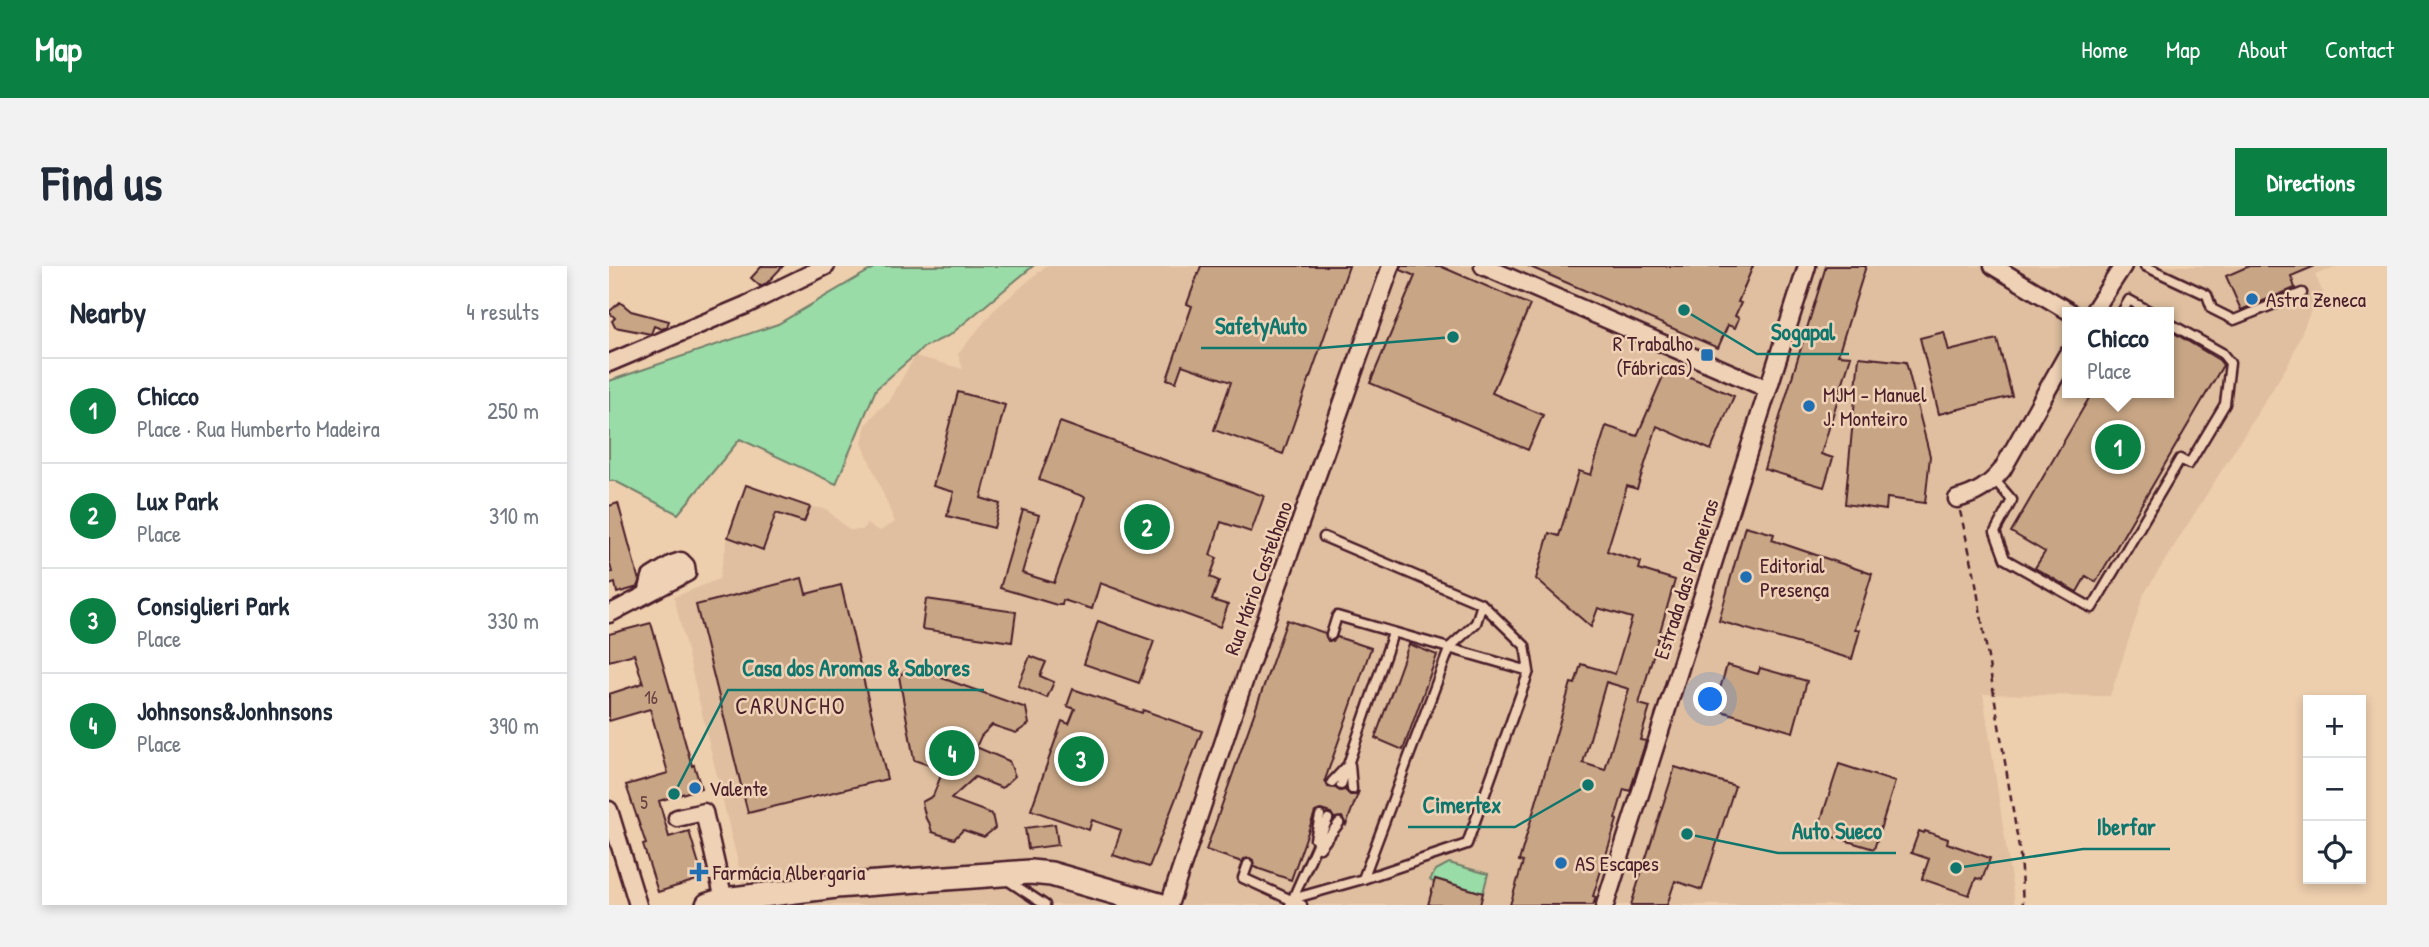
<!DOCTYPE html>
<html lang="en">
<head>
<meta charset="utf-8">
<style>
  body { margin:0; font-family:"Patrick Hand",sans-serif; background:#f2f2f3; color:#1f2937 }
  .controls { position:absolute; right:21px; bottom:21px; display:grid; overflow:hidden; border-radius:0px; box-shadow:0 4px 10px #0003 }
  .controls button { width:63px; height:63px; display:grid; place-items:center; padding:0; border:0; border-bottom:2px solid #e0e1e3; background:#fff; color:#1f2937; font:35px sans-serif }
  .you { position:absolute; left:1102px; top:434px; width:24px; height:24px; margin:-18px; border:5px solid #fff; border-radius:50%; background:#1a73e8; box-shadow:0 0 0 10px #1a73e833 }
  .badge { display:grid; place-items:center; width:46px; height:46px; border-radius:50%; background:#0b8043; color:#fff; font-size:23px; font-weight:700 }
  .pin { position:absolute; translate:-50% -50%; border:4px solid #fff; box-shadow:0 2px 7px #0006 }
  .popup { position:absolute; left:1453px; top:41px; width:112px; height:91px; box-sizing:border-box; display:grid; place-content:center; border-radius:0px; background:#fff; filter:drop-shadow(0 2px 5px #0005); font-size:23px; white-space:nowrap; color:#747a83 }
  .popup b { font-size:26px; color:#1f2937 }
  .popup::after { content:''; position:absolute; left:50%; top:100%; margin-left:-14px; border:14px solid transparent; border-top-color:#fff }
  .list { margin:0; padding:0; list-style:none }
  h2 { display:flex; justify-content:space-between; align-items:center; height:91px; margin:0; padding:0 28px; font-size:30px }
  h2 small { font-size:23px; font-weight:400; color:#747a83 }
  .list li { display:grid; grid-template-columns:46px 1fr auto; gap:21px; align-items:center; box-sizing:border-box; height:105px; padding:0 28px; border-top:2px solid #e0e1e3 }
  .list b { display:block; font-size:26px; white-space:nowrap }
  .list p { margin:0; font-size:23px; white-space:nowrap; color:#747a83 }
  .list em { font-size:23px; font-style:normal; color:#747a83 }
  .icon { flex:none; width:38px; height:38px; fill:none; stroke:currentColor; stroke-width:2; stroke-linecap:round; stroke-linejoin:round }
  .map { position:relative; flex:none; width:1778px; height:639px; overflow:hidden; border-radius:0px }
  header { display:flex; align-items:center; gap:42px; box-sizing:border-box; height:98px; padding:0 35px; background:#0b8043; color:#fff }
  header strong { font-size:33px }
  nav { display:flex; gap:38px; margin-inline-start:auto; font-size:24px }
  .intro { display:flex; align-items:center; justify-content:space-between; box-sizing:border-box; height:168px; padding:0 42px }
  h1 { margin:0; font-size:49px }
  .button { padding:18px 32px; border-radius:0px; background:#0b8043; color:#fff; font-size:24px; font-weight:700 }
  main { display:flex; gap:42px; padding:0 42px }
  aside { flex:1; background:#fff; border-radius:0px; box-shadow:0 4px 10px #0003 }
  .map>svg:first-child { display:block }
</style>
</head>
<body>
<header>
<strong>Map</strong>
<nav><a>Home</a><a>Map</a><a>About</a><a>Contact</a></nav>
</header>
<div class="intro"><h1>Find us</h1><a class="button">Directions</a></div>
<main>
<aside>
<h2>Nearby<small>4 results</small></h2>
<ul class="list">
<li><span class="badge">1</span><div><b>Chicco</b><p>Place · Rua Humberto Madeira</p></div><em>250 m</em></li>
<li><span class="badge">2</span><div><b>Lux Park</b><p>Place</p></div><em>310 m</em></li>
<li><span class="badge">3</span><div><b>Consiglieri Park</b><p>Place</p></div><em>330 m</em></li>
<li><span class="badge">4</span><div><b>Johnsons&amp;Jonhnsons</b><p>Place</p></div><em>390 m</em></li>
</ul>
</aside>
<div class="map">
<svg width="1778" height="639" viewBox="0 0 1778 639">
  <rect width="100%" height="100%" fill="#edcead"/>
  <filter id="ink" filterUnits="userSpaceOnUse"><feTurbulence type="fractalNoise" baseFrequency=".0143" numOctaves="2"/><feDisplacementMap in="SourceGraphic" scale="14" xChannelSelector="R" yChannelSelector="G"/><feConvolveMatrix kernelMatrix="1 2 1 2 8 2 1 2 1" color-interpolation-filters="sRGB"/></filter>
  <g filter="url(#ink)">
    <path fill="#dfbf9f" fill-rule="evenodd" d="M437 0H1729L1706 9 1714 27 1703 42 1680 97 1535 328 1501 430 1374 428 1406 639H161L134 618 65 331 110 313 119 271 137 219 201 241 217 243 240 264H254L257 258 271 265 286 256 253 177 257 159 269 144 280 136 306 90 354 103 349 88 385 44ZM1458 46H1560V127H1458Z"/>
    <path fill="#99dca7" stroke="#727e69" stroke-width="2" d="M268 0H424L341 69 315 81 267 123 227 218 131 173 69 248 6 215H0V115L169 58Z
      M840 597 879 608 874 627 827 613 825 617 821 614 827 604Z"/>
    <path fill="#c8a685" stroke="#4a1f2b" stroke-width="2" fill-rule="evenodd" d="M153 0H174L158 17 151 20 142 12Z
      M592 0H740L674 188 605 164 622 116 573 99 567 116 558 113 583 40 578 38Z
      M792 0H831L921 39 883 127 934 149 919 184 761 117 806 10 792 4Z
      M919 0H1144L1129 36 1132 37 1126 50 1130 52 1126 62 1119 59 1109 82Z
      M1217 0H1257L1229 89 1242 90 1212 188 1224 192 1215 221 1155 203Z
      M1640 0H1706L1682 10 1686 22 1632 44 1617 10Z
      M11 36 22 45 60 55 58 61 53 63 45 60 42 68 6 61 3 55 6 52 0 46Z
      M1560 64 1610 94 1614 99 1487 316 1477 310 1468 326 1426 302 1436 286 1402 266 1483 127H1560Z
      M1335 66 1340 85 1388 73 1403 130 1330 148 1311 72Z
      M1250 91 1297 96 1321 190 1316 237 1278 232 1277 244 1236 238Z
      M1058 101 1125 130 1102 184 1048 160 1028 223 1018 220 998 285 1032 296 1030 303 1066 314 1030 438 1041 441 1031 474 1037 475 1021 525 1015 523 1006 553 1008 554 984 630 987 631 984 639H901L914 596 910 595 962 417 966 418 972 398 1006 408 1023 352 989 342 982 361 927 313 940 267 950 270 970 205 982 209 997 160 1028 170ZM997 416 1020 423 996 504 974 497Z
      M349 126 396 139 372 232 391 238 385 262 338 250 345 226 324 220Z
      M451 156 655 230 642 266 612 256 601 289 608 292 601 311 610 315 603 334 619 339 611 361 491 317 483 343 454 334 453 339H448L391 322 414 244 430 249 413 307 445 317 476 231 430 214Z
      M137 219 201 241 195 256 167 247 154 284 119 271Z
      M9 237 30 315 29 321 8 327 6 317 0 319V307L3 306 0 295V240Z
      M1136 260 1165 268 1163 274 1263 308 1246 363 1251 364 1243 393 1110 355Z
      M193 312 197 328 232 319 278 513 139 547 87 339Z
      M317 333 407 346 403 376 313 363Z
      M678 354 716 367 719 375H724L728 371 762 382 716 514 719 521 726 522 731 525 736 524 741 529H746L750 525 737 559 733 551 725 552 722 547 712 544 706 546 682 614 645 601 644 594 641 592 635 593 633 596 597 584Z
      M489 355 545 375 530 417 475 398Z
      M42 357 83 500 85 499 92 522 50 535 60 571 80 565 94 612 49 626 34 579 37 578 17 519 59 507 41 443 0 455V428L34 417 25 388 0 395V368Z
      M800 378 828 389 794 484 766 472Z
      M421 390 437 396 431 410 445 416 438 432 409 420Z
      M1118 399 1149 408 1151 402 1198 415 1184 466 1105 443Z
      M302 401 417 442 420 458 407 467 383 459 372 470 367 481 400 495 406 510 393 522 366 511 342 533 383 548 386 562 375 571 354 564 345 573 323 566 320 556 317 553 313 536 324 530 334 504 305 494 290 410Z
      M464 423 533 447 534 444 593 465 540 601 504 589 512 564 483 554 480 564 422 544 453 455 460 458 466 443 458 440Z
      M1230 498 1286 516 1265 583 1208 566Z
      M1066 501 1126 520 1093 624 1066 615 1058 639H1022Z
      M446 558 449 579 419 583 416 562Z
      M1310 565 1315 567 1316 565 1339 573 1338 577 1381 592 1373 614 1367 612 1360 629 1313 613 1320 593 1302 587Z
      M826 613 874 627 871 639H819Z"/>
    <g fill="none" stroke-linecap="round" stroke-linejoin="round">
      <g stroke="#4a1f2b" stroke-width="13">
        <path id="lane" d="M1536 0 1598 29 1603 43 1625 54 1693 27
          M1513 46 1520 34 1542 46
          M1385 213 1403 234 1386 266 1396 293 1483 342 1571 193 1580 198 1616 138 1621 97 1613 87 1560 57
          M722 369 728 350 920 405
          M741 499 743 523
          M723 516 738 500
          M732 519 784 367
          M706 573 711 550
          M711 582 730 557
          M639 598 634 612 693 639
          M754 613 841 381 867 357 873 338
          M398 614 436 639
          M683 633 754 613 858 578 920 405 916 380 873 338 715 271
          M681 639 719 553"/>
      </g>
      <g stroke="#4a1f2b" stroke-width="21">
        <path id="street" d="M874 0 1159 123
          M1384 0 1461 46
          M1484 46 1514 0
          M0 97 137 39 217 0
          M1348 233C1367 228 1380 220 1393 204L1458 89
          M0 348 78 307 77 300 72 295 63 298 42 311 38 328
          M0 544 29 639
          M68 552 95 546 115 634
          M560 639 631 427 782 0
          M996 639 1198 0"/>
      </g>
      <g stroke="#4a1f2b" stroke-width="28">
        <path id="secondary" d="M99 639 115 634 227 620 421 606 442 608 550 639"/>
      </g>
      <path stroke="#4a1f2b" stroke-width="2.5" stroke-dasharray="7 5" stroke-linecap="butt" d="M1351 245 1365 306 1411 588 1414 639"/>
      <use href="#lane" stroke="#efd1b5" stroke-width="8"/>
      <use href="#street" stroke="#efd1b5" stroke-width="16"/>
      <use href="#secondary" stroke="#efd1b5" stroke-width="23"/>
    </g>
  </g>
  <g fill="#1f6fb2" stroke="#efd1b5" stroke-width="2.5">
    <circle cx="1643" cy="33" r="7"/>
    <rect x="1091" y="82" width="14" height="14" rx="3.5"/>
    <circle cx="1200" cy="140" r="7"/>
    <circle cx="1137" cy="311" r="7"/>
    <circle cx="86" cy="522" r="7"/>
    <circle cx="952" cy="597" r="7"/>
    <path d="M86.5 595.5h7v7h7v7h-7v7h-7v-7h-7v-7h7z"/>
  </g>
  <g text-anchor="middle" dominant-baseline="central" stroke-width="5" stroke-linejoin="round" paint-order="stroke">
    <g font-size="18" fill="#6a4142">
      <text x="42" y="431">16</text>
      <text x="35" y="536">5</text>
    </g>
    <g font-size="21" fill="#4a1f2b" stroke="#efd1b5" text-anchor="start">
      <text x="1657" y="33">Astra Zeneca</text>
      <text x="1084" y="77" text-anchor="end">R Trabalho<tspan x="1084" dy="24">(Fábricas)</tspan></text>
      <text x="1214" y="128">MJM - Manuel<tspan x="1214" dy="24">J. Monteiro</tspan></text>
      <text x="1151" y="299">Editorial<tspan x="1151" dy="24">Presença</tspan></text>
      <text x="100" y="522">Valente</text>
      <text x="966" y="597">AS Escapes</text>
      <text x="104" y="606">Farmácia Albergaria</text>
    </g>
    <g font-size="21" fill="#4a1f2b" stroke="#efd1b5">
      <text transform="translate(649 312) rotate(-70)">Rua Mário Castelhano</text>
      <text transform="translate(1077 313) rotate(-72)">Estrada das Palmeiras</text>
    </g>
    <g font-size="23" letter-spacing="2" fill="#4a1f2b" stroke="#efd1b5">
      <text x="182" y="439">CARUNCHO</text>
    </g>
  </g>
  <path fill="none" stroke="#0f766e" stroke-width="2.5" d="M844 71L712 82H592M1075 44L1148 88H1240M65 528L119 424H375M979 519L906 561H799M1347 602L1474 583H1561M1078 568L1169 587H1287"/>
  <g fill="#0f766e" stroke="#efd1b5" stroke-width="2.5">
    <circle cx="844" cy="71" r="7"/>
    <circle cx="1075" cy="44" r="7"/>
    <circle cx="65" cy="528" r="7"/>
    <circle cx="979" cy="519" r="7"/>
    <circle cx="1347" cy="602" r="7"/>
    <circle cx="1078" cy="568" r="7"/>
  </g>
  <g font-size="23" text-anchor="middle" font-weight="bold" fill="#0f766e" stroke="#efd1b5" stroke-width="5" stroke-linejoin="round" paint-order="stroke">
    <text x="652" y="68">SafetyAuto</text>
    <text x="1194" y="74">Sogapal</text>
    <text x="247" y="410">Casa dos Aromas &amp; Sabores</text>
    <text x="853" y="547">Cimertex</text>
    <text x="1517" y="569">Iberfar</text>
    <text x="1228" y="573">Auto Sueco</text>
  </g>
</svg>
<div class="controls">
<button>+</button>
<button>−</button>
<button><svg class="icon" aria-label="locate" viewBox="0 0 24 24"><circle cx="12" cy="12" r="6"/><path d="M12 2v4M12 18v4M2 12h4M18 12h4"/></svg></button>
</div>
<div class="you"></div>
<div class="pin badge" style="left:1509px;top:181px">1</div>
<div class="popup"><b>Chicco</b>Place</div>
<div class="pin badge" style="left:538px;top:261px">2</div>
<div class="pin badge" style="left:472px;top:493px">3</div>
<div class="pin badge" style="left:343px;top:487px">4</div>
</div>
</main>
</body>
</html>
